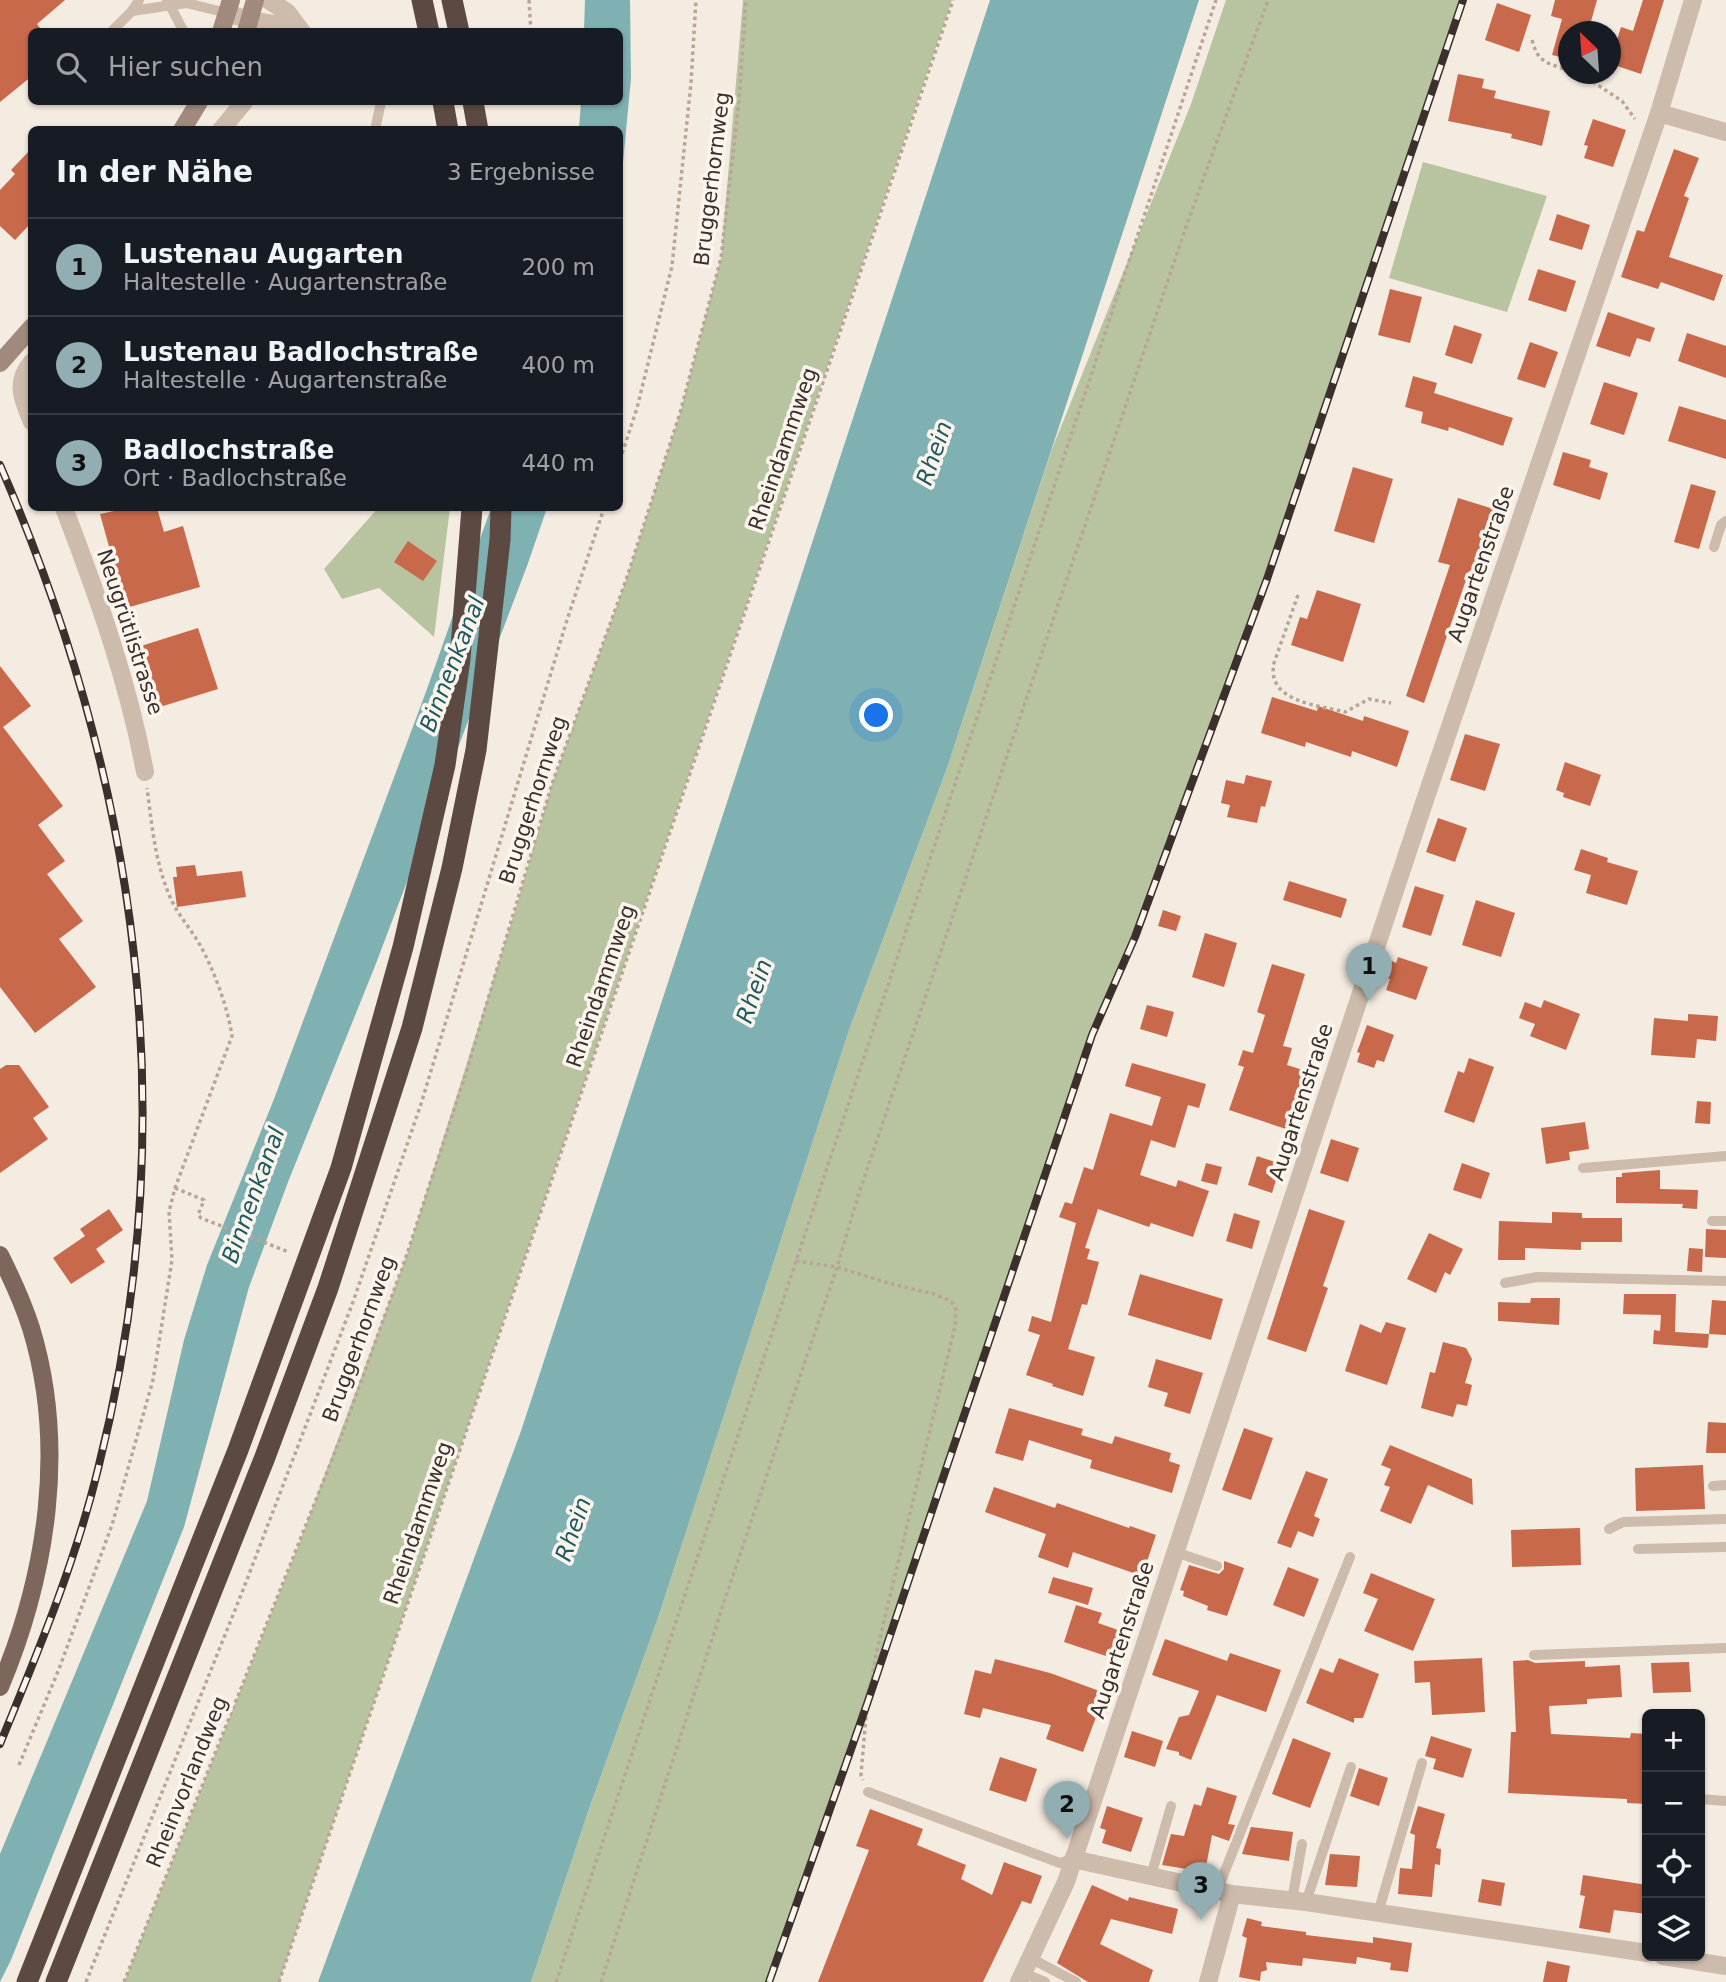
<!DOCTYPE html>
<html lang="de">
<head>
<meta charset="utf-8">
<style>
  body { margin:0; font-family:"DejaVu Sans",sans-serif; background:#242831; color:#f1f3f6 }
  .controls { position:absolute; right:21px; bottom:21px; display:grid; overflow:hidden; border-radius:10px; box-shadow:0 2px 5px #0004 }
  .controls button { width:63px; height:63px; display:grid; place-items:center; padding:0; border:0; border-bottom:2px solid #363941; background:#171b24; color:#f1f3f6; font:35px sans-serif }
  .compass { position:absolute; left:1558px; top:21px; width:63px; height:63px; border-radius:50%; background:#171b24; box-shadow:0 2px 5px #0004; rotate:335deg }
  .you { position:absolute; left:877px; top:716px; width:24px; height:24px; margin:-18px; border:5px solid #fff; border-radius:50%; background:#1a73e8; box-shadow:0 0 0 10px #1a73e833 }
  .badge { display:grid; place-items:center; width:46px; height:46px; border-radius:50%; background:#92aeb2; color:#111; font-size:23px; font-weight:700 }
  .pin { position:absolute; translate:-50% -58px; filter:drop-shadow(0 2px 4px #0008) }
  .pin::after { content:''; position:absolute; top:37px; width:24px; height:21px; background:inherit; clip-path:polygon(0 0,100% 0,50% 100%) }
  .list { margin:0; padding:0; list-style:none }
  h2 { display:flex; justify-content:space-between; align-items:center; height:91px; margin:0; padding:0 28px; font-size:30px }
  h2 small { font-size:23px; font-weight:400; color:#9ea1a6 }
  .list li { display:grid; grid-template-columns:46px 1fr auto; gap:21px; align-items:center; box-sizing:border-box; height:98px; padding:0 28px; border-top:2px solid #363941 }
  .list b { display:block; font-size:26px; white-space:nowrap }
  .list p { margin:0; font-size:23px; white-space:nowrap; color:#9ea1a6 }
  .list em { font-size:23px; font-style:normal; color:#9ea1a6 }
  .icon { flex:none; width:38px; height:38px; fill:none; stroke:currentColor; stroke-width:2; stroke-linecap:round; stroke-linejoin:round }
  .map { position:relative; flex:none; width:1726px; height:1982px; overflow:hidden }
  .search { position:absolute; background:#171b24; box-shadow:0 2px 5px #0004; left:28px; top:28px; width:595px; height:77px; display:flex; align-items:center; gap:18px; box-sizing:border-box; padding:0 24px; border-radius:10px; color:#9ea1a6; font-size:26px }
  .panel { position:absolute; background:#171b24; box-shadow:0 2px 5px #0004; left:28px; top:126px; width:595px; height:385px; border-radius:10px }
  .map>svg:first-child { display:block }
</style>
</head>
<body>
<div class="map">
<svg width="1726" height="1982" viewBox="0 0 1726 1982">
  <rect width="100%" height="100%" fill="#f4ebe1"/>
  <path fill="#b8c4a0" d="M743 0H952L279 1982H124L300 1541 407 1254 516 907 552 784 626 580 680 413 721 258Z
    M1226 0H1459L1349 338 1135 937 1092 1035 921 1545 769 1982H531L590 1806 659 1615 849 1030 947 768 1052 449 1191 104Z
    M1423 162 1547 196 1507 312 1389 278Z
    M378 508H450L434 637 379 588 342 599 324 569Z"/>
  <path fill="#7fb0b2" d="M585 0H630L631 78 620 194V130L579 129 581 102H620V32L584 31Z
    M990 0H1199L947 768 849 1030 659 1615 590 1806 531 1982H318L521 1431Z
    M491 508H547L527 566 375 966 288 1182 249 1287 184 1527 11 1960 0 1982V1854L147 1501 184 1340 207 1265 274 1099 427 689Z"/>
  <path fill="#c8694b" d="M0 0H65L37 24 43 32H32V76L0 102Z
    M1555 0H1597L1588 32H1569V59L1552 55 1562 19 1551 16Z
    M1643 0H1664L1641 74 1611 64V59L1621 27 1633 31Z
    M1497 3 1531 15 1519 52 1485 40Z
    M1458 74 1484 79 1482 88 1496 91 1494 98 1550 111 1542 146 1511 138 1512 134 1448 121Z
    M1593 119 1626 130 1613 167 1584 158 1588 146 1584 145Z
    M32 148V222L15 240 0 226V190L15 174 11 170Z
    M1674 149 1699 158 1684 196 1689 198 1669 257 1723 275 1714 301 1661 282 1658 289 1621 277 1637 230 1644 232Z
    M1557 214 1590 225 1582 250 1549 240Z
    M1538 269 1576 281 1566 312 1528 300Z
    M1390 289 1422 297 1410 343 1378 335Z
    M1608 312 1655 328 1650 342 1637 338 1630 357 1596 346Z
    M1454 325 1482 334 1472 364 1445 355Z
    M1687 333 1726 346V378L1678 361Z
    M1530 342 1558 352 1545 388 1517 379Z
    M1413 376 1437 383 1434 393 1513 418 1503 446 1449 427 1448 431 1421 423 1423 412 1405 407Z
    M1604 382 1638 393 1624 435 1590 424Z
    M1679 406 1726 420V459L1668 441Z
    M1563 452 1591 460 1589 467 1608 473 1600 500 1553 485Z
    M1353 467 1393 479 1374 543 1334 531Z
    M1691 484 1716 491 1699 549 1674 542Z
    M1458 498 1497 510 1477 573 1469 571 1424 703 1406 696 1450 565 1438 562Z
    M113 508H157L164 532 183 526 200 587 126 608 100 514 114 511Z
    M408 541 437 561 423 581 394 562Z
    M1317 590 1361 604 1343 662 1291 645 1300 617 1307 619Z
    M198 628 218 689 160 707 141 646Z
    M0 666 31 706 3 727 63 806 38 825 65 861 47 874 83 921 59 939 96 987 35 1033 0 987Z
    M1272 697 1317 711 1318 706 1363 721 1364 716 1409 731 1397 767 1352 751 1351 757 1306 742 1305 747 1261 733Z
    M1465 734 1500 744 1485 791 1450 780Z
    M1565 762 1601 775 1590 806 1563 797 1564 793 1556 790Z
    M1246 775 1272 781 1265 807 1261 806 1257 823 1227 817 1230 805 1221 803 1226 780 1244 784Z
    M1438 818 1467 828 1455 862 1426 852Z
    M1581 849 1608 858 1607 862 1638 871 1627 905 1586 893 1591 875 1574 870Z
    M195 865 197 876 242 871 246 897 177 907 173 877H177L176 867Z
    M1289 881 1347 899 1341 918 1283 900Z
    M1415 886 1444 895 1431 936 1402 927Z
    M1476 900 1515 913 1501 957 1462 945Z
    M1163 910 1181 916 1176 931 1158 926Z
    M1205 933 1237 943 1224 987 1192 977Z
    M1398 957 1428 967 1416 1000 1386 990 1390 979 1386 978 1392 961 1396 963Z
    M1272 964 1305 974 1283 1046 1292 1048 1287 1065 1309 1072 1289 1130 1229 1110 1244 1067 1238 1065 1243 1050 1253 1053 1265 1015 1257 1012Z
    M1544 1000 1580 1014 1566 1050 1530 1036 1535 1024 1519 1018 1525 1002 1541 1008Z
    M1147 1005 1174 1012 1167 1037 1140 1029Z
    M1688 1014 1718 1016 1716 1041 1697 1039 1695 1058 1651 1055 1654 1018 1688 1021Z
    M1367 1025 1394 1035 1384 1062 1377 1060 1374 1068 1357 1062 1360 1053 1357 1052Z
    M1469 1058 1494 1067 1474 1123 1444 1112 1458 1071 1464 1073Z
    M1132 1063 1206 1084 1199 1108 1188 1105 1175 1148 1151 1140 1140 1175 1176 1187 1178 1180 1209 1191 1193 1237 1151 1223 1149 1227 1098 1209 1085 1248 1090 1249 1087 1259 1099 1262 1087 1305 1082 1304 1068 1349 1095 1357 1083 1396 1052 1386 1053 1384 1026 1375 1040 1335 1028 1331 1032 1316 1051 1322 1076 1223 1059 1217 1065 1202 1072 1204 1084 1167 1093 1170 1110 1113 1152 1126 1161 1097 1125 1086Z
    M6 1065H19L49 1107 33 1118 48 1139 0 1173V1069Z
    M1697 1101 1711 1102 1710 1124 1695 1123Z
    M1585 1122 1589 1149 1569 1152 1570 1160 1546 1164 1541 1128Z
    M1331 1139 1359 1148 1348 1182 1320 1173Z
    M1257 1156 1281 1164 1272 1193 1248 1185Z
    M1206 1163 1222 1167 1217 1185 1201 1181Z
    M1462 1163 1490 1173 1481 1199 1453 1190Z
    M1660 1170V1189L1698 1190 1697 1209 1682 1208 1683 1204 1616 1203V1177H1622V1173Z
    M109 1209 123 1230 96 1249 105 1262 71 1284 53 1258 85 1236 80 1229Z
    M1309 1209 1345 1221 1323 1286 1328 1288 1306 1352 1267 1339Z
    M1552 1212 1582 1213V1218H1622V1242H1581V1250L1525 1248V1260H1498L1499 1221 1552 1223Z
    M1234 1213 1260 1221 1252 1249 1226 1241Z
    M1706 1229 1726 1230V1258L1705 1257Z
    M1429 1233 1463 1249 1450 1275 1445 1272 1436 1293 1407 1279Z
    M1689 1248 1703 1249 1702 1272 1687 1271Z
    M1140 1274 1223 1299 1211 1340 1128 1315Z
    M1624 1294H1676L1675 1332 1709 1334 1708 1346 1707 1348 1653 1344 1654 1330 1660 1331 1661 1315 1623 1314Z
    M1531 1298H1560L1559 1325 1498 1321V1302L1530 1303Z
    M1712 1300 1726 1301V1335L1709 1334Z
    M1386 1322 1406 1328 1387 1385 1345 1371 1360 1324 1381 1333Z
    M1443 1342 1466 1348 1472 1359 1465 1383 1472 1385 1467 1406 1457 1404 1453 1417 1421 1408 1430 1372 1435 1373Z
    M1156 1359 1203 1373 1190 1414 1164 1406 1168 1393 1148 1387Z
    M1009 1408 1083 1429 1081 1435 1112 1444 1115 1436 1171 1453 1169 1461 1180 1465 1172 1493 1090 1468 1092 1460 1029 1440 1023 1461 995 1453Z
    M1708 1422 1726 1423V1453H1706Z
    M1244 1428 1273 1438 1251 1500 1222 1490Z
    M1390 1445 1472 1479 1473 1505 1428 1485 1411 1524 1380 1511 1390 1487 1384 1485 1391 1469 1381 1465Z
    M1703 1465 1705 1509 1636 1511 1635 1468Z
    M1306 1471 1328 1479 1314 1516 1320 1519 1313 1537 1298 1531 1291 1548 1277 1543Z
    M994 1487 1055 1508 1057 1503 1129 1528 1130 1526 1156 1535 1142 1576 1073 1552 1068 1568 1038 1557 1046 1534 985 1512Z
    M1580 1528 1581 1565 1512 1567 1511 1530Z
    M1224 1561 1244 1568 1227 1616 1207 1610 1208 1606 1183 1596 1184 1591 1180 1590 1189 1565 1219 1574 1224 1569Z
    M1288 1567 1319 1579 1304 1617 1273 1605Z
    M1371 1573 1435 1599 1413 1651 1364 1631 1378 1599 1363 1593Z
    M1053 1577 1093 1588 1088 1605 1048 1593Z
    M1076 1605 1102 1613 1098 1623 1121 1631 1112 1658 1064 1642Z
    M1165 1639 1227 1661 1230 1653 1281 1670 1266 1712 1217 1695 1191 1760 1179 1755V1752L1166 1749 1179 1717 1189 1715 1199 1691 1152 1675Z
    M1339 1658 1379 1674 1363 1718H1354V1723L1306 1703 1320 1668 1333 1673Z
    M1482 1658 1485 1712 1432 1715 1430 1682 1415 1683 1414 1661Z
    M995 1659 1050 1673 1105 1693 1083 1752 1046 1739 1051 1725 983 1708 980 1718 964 1714 975 1670 991 1674Z
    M1528 1660 1535 1663 1585 1661V1667L1620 1665 1622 1697 1587 1699V1704L1549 1706 1551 1734 1630 1738 1631 1733 1647 1734V1804L1627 1803V1799L1508 1793 1511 1732H1516L1513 1661Z
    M1689 1662 1691 1692 1653 1693 1651 1663Z
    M1132 1731 1163 1741 1155 1767 1124 1757Z
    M1431 1736 1472 1749 1463 1778 1433 1769 1436 1759 1425 1756Z
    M1293 1738 1331 1753 1310 1808 1272 1794Z
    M1000 1757 1037 1769 1026 1802 989 1790Z
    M1359 1768 1388 1778 1379 1806 1350 1796Z
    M1207 1787 1237 1796 1228 1824 1235 1825 1229 1841 1212 1835 1205 1872 1162 1865 1171 1834 1184 1836 1194 1804 1201 1806Z
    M1107 1806 1143 1818 1131 1852 1102 1843 1106 1830 1100 1828Z
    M1418 1806 1445 1814 1436 1848 1441 1849 1440 1865 1435 1864 1432 1897 1398 1894 1400 1868 1412 1869 1415 1835 1410 1833Z
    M870 1809 923 1829 917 1845 966 1865 961 1879 992 1895 1004 1862 1042 1876 1031 1904 1022 1901 983 1982H818L869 1850 856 1846Z
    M1251 1827 1293 1832 1289 1861 1242 1854Z
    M1330 1854 1360 1856 1357 1887 1325 1885Z
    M1583 1875 1647 1885V1914L1614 1910 1610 1933 1579 1928 1585 1896 1580 1895Z
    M1482 1879 1505 1883 1501 1906 1478 1902Z
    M1092 1885 1128 1901 1129 1897 1178 1909 1172 1934 1111 1919 1100 1944 1153 1970 1149 1982H1088L1057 1963Z
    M1247 1918 1262 1922 1261 1926 1306 1932V1935L1373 1943V1937L1412 1943 1408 1972 1390 1970 1391 1963 1357 1957 1356 1964 1303 1958 1302 1966 1266 1962 1267 1970 1261 1972 1260 1981 1239 1977 1247 1938 1242 1936Z
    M1547 1961 1570 1966 1567 1982H1543Z"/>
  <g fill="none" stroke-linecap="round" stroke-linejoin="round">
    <path stroke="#b9a596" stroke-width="3.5" stroke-dasharray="3.5 3.5" stroke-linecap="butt" d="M529 0 531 32
      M1532 40C1538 63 1547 63 1568 70
      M1581 74 1622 101 1635 119
      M620 460 637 408 672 266 691 83 696 0
      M1298 595 1274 663C1266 702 1318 705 1345 712L1369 699 1391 703
      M175 1188 204 1200 198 1215 201 1218 289 1252
      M796 1261 837 1267 888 1283 934 1294 951 1301 956 1310 955 1326 877 1650 867 1704 861 1775 863 1780
      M19 1765 59 1669 112 1525 153 1380 172 1260 169 1212 175 1188 232 1036C228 1008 214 970 200 945 191 929 178 915 171 899 155 864 152 825 147 788
      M86 1982 243 1590 353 1302 421 1104 566 623 604 508
      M124 1982 341 1437 407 1254 466 1073 552 784 626 580 680 413 721 258 739 101 746 0
      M279 1982 953 0
      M556 1982 1216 0
      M601 1982 722 1608 837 1267 858 1196 1187 224 1268 0"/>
    <path stroke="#cdbbac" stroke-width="10" d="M167 0 184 32
      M132 11 186 3 227 13
      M111 32 132 11 139 0
      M375 130 381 102
      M1714 547 1721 525 1726 521
      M1583 1168 1726 1156
      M1712 1221H1726
      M1505 1283 1537 1277 1726 1281
      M1713 1486 1726 1485
      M1609 1529 1623 1522 1726 1519
      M1638 1549 1726 1547
      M1175 1552 1217 1566
      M1534 1655 1726 1648
      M868 1792 1060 1863 1073 1859
      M1700 1799 1726 1801
      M1151 1876 1171 1806
      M1217 1891 1350 1557
      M1292 1900 1302 1844
      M1306 1902 1351 1767
      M1378 1913 1422 1763
      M1030 1958 1076 1982
      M1023 1973 1045 1982"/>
    <path stroke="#cdbbac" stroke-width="18" d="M268 0 287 12 302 32
      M227 13 249 20 299 28
      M1659 113 1726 132
      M221 130 244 102
      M32 362C14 382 23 401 32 422
      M64 508C97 594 128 681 145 772
      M1073 1859 1232 1894 1306 1902 1647 1953
      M1663 1956 1726 1966
      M1019 1982 1066 1882 1425 800 1659 113 1693 0
      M1208 1982 1232 1894"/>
    <path stroke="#a18a7d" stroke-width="18" d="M221 32 231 0
      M246 32 255 0
      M182 130 199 102
      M0 363 32 327"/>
    <path stroke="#7d675c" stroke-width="18" d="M0 1255C12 1279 23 1303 31 1328 67 1446 47 1575 0 1687"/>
    <path stroke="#5c4a42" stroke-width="21" d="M422 0 429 32
      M452 0 459 32
      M443 102 448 130
      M473 102 478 130
      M27 1982 238 1450 341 1168 403 947 445 765 460 659 472 508
      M56 1982 265 1457 328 1288 412 1028 452 868 476 750 500 540 501 508"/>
    <g stroke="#3b302b" stroke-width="8">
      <path id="rail" d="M0 465C141 789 185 1124 98 1469 75 1564 37 1654 0 1744
        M769 1982 867 1704 1092 1035 1135 937 1267 579 1463 0"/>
    </g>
    <use href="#rail" stroke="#fbf5ee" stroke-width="5" stroke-dasharray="16" stroke-linecap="butt"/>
  </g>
  <g text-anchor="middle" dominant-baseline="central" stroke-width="7" stroke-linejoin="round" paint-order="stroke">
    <g font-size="21" fill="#3b302b" stroke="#fbf5ee">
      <text transform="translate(712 179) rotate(-83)">Bruggerhornweg</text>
      <text transform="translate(783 449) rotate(-71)">Rheindammweg</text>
      <text transform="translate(1481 564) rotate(-71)">Augartenstraße</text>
      <text transform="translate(130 632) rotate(72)">Neugrütlistrasse</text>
      <text transform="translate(533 800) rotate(-72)">Bruggerhornweg</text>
      <text transform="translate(601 986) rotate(-71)">Rheindammweg</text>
      <text transform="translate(1301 1102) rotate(-72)">Augartenstraße</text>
      <text transform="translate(359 1339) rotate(-70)">Bruggerhornweg</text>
      <text transform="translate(418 1523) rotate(-71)">Rheindammweg</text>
      <text transform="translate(1122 1640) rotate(-72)">Augartenstraße</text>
      <text transform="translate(187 1782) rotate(-68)">Rheinvorlandweg</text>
    </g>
    <g font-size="23" font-style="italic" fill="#1f5a5e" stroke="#fbf5ee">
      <text transform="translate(934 453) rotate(-71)">Rhein</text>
      <text transform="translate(452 664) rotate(-69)">Binnenkanal</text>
      <text transform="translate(754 991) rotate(-71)">Rhein</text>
      <text transform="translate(253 1195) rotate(-70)">Binnenkanal</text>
      <text transform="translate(573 1529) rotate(-71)">Rhein</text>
    </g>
  </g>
</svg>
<div class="controls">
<button>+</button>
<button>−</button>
<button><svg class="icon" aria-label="locate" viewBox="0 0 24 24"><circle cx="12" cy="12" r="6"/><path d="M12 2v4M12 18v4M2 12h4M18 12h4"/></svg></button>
<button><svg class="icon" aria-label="layers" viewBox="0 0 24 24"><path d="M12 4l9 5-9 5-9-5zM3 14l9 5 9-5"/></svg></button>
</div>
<svg class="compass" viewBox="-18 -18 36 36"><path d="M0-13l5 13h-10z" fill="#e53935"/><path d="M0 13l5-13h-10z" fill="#9ea1a6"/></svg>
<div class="you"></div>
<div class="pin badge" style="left:1369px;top:1001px">1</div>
<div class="pin badge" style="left:1067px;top:1839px">2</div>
<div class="pin badge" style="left:1201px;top:1920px">3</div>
<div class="search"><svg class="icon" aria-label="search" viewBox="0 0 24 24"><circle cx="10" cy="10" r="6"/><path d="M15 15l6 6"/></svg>Hier suchen</div>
<section class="panel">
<h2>In der Nähe<small>3 Ergebnisse</small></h2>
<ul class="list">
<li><span class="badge">1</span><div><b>Lustenau Augarten</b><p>Haltestelle · Augartenstraße</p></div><em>200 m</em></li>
<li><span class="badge">2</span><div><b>Lustenau Badlochstraße</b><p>Haltestelle · Augartenstraße</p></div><em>400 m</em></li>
<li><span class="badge">3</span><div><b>Badlochstraße</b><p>Ort · Badlochstraße</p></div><em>440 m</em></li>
</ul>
</section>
</div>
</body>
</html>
